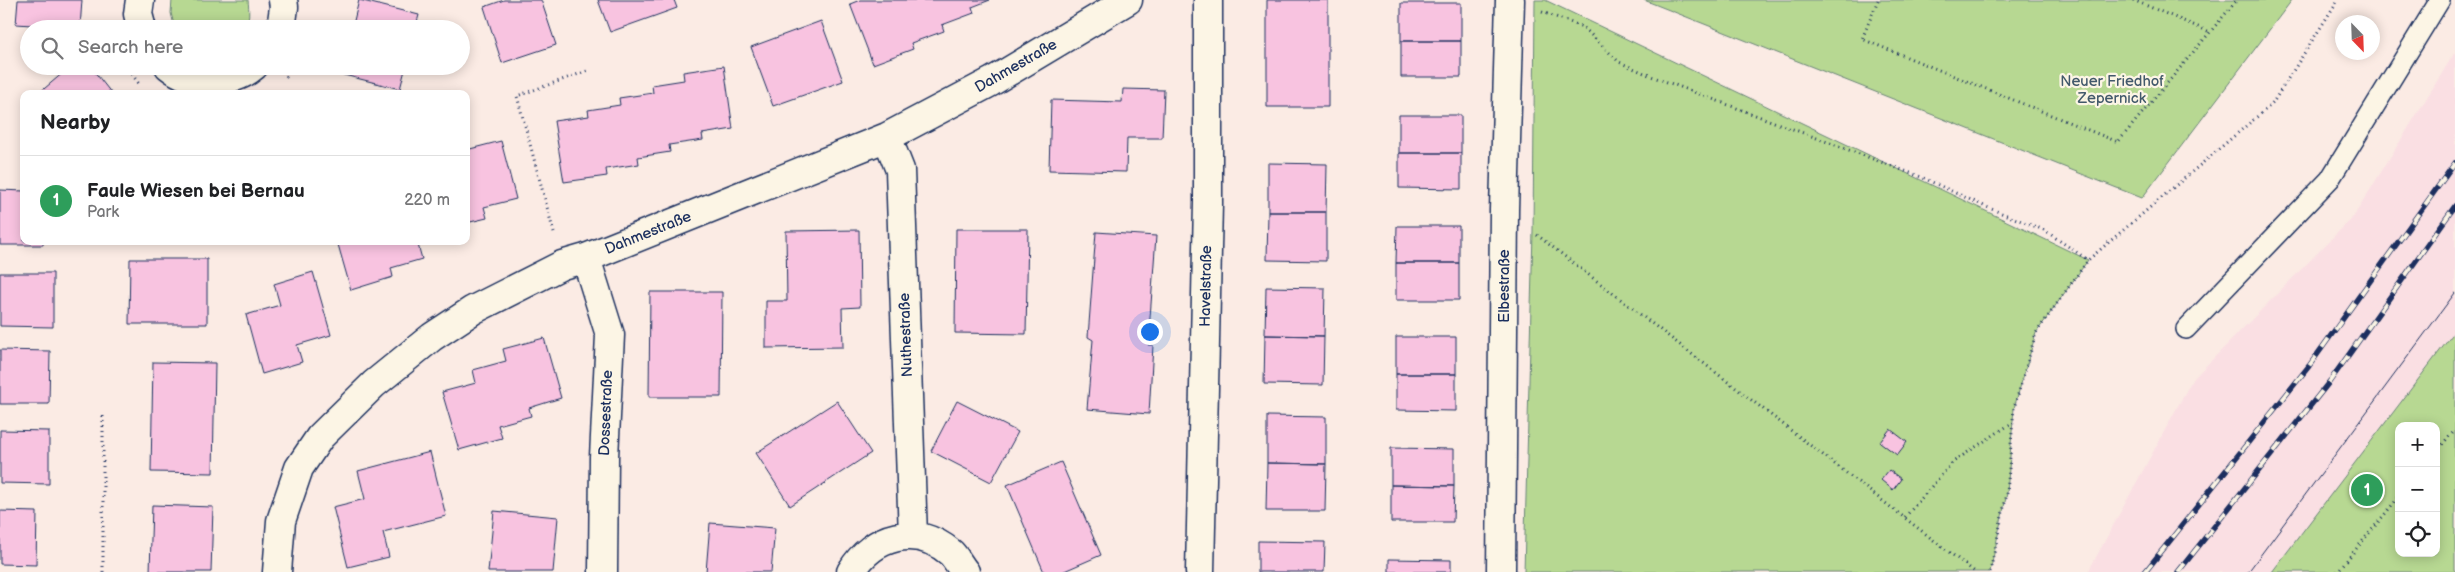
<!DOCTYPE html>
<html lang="en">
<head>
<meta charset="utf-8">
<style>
  body { margin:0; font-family:"Balsamiq Sans",sans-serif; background:#f2f2f2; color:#202124 }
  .controls { position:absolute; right:15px; bottom:15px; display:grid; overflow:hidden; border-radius:10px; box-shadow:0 2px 12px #0003 }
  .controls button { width:45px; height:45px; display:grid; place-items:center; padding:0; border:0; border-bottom:1px solid #e0e0e0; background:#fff; color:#202124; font:25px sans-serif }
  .compass { position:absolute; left:2335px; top:15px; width:45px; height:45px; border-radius:50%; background:#fff; box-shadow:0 2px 12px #0003; rotate:157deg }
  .you { position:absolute; left:1149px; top:331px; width:18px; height:18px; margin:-12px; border:4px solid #fff; border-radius:50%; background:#1a73e8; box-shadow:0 0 0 8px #1a73e833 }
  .badge { display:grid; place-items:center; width:32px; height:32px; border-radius:50%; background:#0f766e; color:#fff; font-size:16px; font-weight:700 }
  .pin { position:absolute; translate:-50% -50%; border:2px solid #fff; box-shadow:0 1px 5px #0006 }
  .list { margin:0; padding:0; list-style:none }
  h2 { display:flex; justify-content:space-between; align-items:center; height:65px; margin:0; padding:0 20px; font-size:21px }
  h2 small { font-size:16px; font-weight:400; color:#757577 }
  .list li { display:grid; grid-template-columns:32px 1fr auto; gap:15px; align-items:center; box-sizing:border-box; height:90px; padding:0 20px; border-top:1px solid #e0e0e0 }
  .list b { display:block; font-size:19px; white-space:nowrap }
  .list p { margin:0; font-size:16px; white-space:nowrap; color:#757577 }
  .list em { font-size:16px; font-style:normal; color:#757577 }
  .icon { flex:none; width:28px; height:28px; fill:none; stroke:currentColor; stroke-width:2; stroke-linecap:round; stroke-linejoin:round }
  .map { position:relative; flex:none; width:2455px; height:572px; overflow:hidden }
  .search { position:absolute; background:#fff; box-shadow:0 2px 12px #0003; left:20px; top:20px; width:450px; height:55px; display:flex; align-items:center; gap:12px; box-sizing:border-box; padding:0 18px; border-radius:28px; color:#757577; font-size:19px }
  .panel { position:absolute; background:#fff; box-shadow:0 2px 12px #0003; left:20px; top:90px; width:450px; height:155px; border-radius:10px }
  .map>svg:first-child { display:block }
</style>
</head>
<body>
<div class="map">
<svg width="2455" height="572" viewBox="0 0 2455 572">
  <rect width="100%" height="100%" fill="#fbebe4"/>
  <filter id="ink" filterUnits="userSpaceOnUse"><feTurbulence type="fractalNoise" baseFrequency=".02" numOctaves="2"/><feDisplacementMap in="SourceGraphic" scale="10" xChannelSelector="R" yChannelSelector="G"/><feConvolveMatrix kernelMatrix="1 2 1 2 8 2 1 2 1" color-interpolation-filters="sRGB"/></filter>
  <g filter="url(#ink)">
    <path fill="#fadfe3" d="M2455 52V336L2272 572H2088L2192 380 2354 216Z"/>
    <path fill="#b7d892" stroke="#698478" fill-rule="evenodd" d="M172 0H248C249 10 250 20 245 29H175L171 13Z
      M1535 0H1545L2088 260 2036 333 2014 408 2007 493 1990 572H1524L1533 232Z
      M1644 0H2292L2142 198Z
      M2455 331V572H2272ZM2399 426H2436V553H2399Z"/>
    <path fill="#f8c3e0" stroke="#1b2f5e" d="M18 0H82L80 28 16 24Z
      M359 0 419 15 415 29H352Z
      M504 0H541L556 45 502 63 484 7Z
      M598 0H674L677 8 610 32Z
      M860 0H990L972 7 974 13 942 25 944 31 911 43 913 49 873 64 850 4Z
      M1267 0H1328V107H1267Z
      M1401 3H1461V41H1401Z
      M821 21 843 81 773 106 751 47Z
      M1401 41H1461V77H1401Z
      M71 66H90L112 94H38Z
      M342 66H406L400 89 340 74Z
      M724 66 733 129 702 134 703 140 669 145 670 152 638 157 639 164 606 169 607 176 564 182 554 121 589 116 588 110 620 105 619 98 653 93 652 85 684 80 683 72Z
      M1123 89 1164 90 1162 138H1127L1126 172 1049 170 1051 100 1122 102Z
      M1399 115H1461V153H1399Z
      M501 141 516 199 484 207 487 218 466 223V150Z
      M1399 153H1461V189L1399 188Z
      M1268 163 1327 164 1326 212H1268Z
      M0 190 24 191V241H43V245H0Z
      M1268 212H1326V261L1267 260Z
      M1397 226H1459V263H1396Z
      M956 229H1028L1026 334 955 333Z
      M859 230 860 307 842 308 843 347 766 348V301H787L786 231Z
      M1096 232 1156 236 1148 345H1153L1149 414 1087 409 1093 340 1088 337Z
      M337 241H417L422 259 391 268 393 277 351 290Z
      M130 259H207V324H129Z
      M1396 263H1459V300H1396Z
      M313 272 331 335 297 345 302 362 262 374 246 315 280 305 274 284Z
      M0 273H53V327L0 326Z
      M1266 287 1325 288 1324 336 1265 335Z
      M650 292H722L721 397H649Z
      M1265 335 1324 336 1323 385 1264 384Z
      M1396 337H1456V374H1396Z
      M544 338 561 398 529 408 531 416 498 425 502 438 459 450 442 392 476 383 473 370 506 361 503 349Z
      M0 350 50 351 49 404H0Z
      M153 362 215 363 213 473 151 472Z
      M1396 374H1456V411L1396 410Z
      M837 401 871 453 790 506 756 453Z
      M957 401 1018 432 991 482 931 451Z
      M1267 416 1326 417V464L1267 463Z
      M1890 429 1907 442 1897 455 1880 442Z
      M0 430 49 431V484L0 483Z
      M1391 448 1454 449V486L1391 485Z
      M430 452 446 516 383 532 389 557 348 567 333 507 365 499 358 471Z
      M1061 462 1101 555 1062 572H1044L1007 485Z
      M1267 463 1326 464 1325 511H1266Z
      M1889 470 1901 479 1893 490 1881 480Z
      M1391 485 1454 486 1453 522H1391Z
      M152 505 213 507 211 572H150Z
      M0 511 37 512 36 565 0 564Z
      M494 511 558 517 553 572H488Z
      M710 523 775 528 771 572H706Z
      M1258 541 1325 542 1324 572H1258Z
      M1389 559 1451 560V572H1389Z"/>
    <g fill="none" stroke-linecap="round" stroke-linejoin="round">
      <g stroke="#1b2f5e" stroke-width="22">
        <path id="lane" d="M2186 329 2330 179 2440 0"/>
      </g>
      <g stroke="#1b2f5e" stroke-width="31">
        <path id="street" d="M140 0 138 14 142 29
          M281 29 284 7 283 0
          M169 66C191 84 231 86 254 66
          M887 137 900 170 913 536
          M586 258 610 335 604 457 603 572
          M277 572 281 521 299 468 320 437 374 384 432 337 473 310 562 265 586 258 887 137 991 82 1128 0
          M851 572C873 535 916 523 951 553 956 558 960 566 965 572
          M1200 572 1208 203V0
          M1501 572 1504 210 1510 0"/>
      </g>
      <path stroke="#1b2f5e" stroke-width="3" stroke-dasharray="1 4" stroke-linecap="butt" d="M1878 0 1862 39 2118 142 2237 0
        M2133 0 2210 32
        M1542 12 1583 27 1619 62 1651 76 1921 177 1984 206 2044 230 2088 260
        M126 66 139 84
        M286 77 295 66
        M554 233 517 96 590 70
        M1537 235 1975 572
        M2436 452 2455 429
        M1905 517 1953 462 2012 423
        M103 572V416
        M1990 572 2007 493 2014 408 2036 333 2088 260 2272 104 2338 0
        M2337 572 2399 497"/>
      <use href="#lane" stroke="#fcf5e5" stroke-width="19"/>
      <use href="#street" stroke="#fcf5e5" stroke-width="28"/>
      <path stroke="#1b2f5e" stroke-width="1" d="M2248 572 2455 293"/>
      <g stroke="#1b2f5e" stroke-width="5.5">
        <path id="rail" d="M2145 572 2309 366 2455 163
          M2178 572 2330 381 2455 206"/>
      </g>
      <use href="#rail" stroke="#fcf5e5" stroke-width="4" stroke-dasharray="11" stroke-linecap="butt"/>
    </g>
  </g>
  <g text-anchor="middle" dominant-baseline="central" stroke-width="4.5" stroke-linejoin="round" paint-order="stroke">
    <g font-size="15" fill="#1b2f5e" stroke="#fcf5e5">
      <text transform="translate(1016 66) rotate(-30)">Dahmestraße</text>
      <text transform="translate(648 233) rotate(-22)">Dahmestraße</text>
      <text transform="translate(1206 286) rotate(-89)">Havelstraße</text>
      <text transform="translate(1504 286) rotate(-90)">Elbestraße</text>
      <text transform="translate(906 335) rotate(-92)">Nuthestraße</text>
      <text transform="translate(606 413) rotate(-88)">Dossestraße</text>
    </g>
    <g font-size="15" fill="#42596b" stroke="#fcf5e5">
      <text x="2112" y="81">Neuer Friedhof<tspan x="2112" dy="17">Zepernick</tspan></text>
    </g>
  </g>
</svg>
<div class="controls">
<button>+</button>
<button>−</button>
<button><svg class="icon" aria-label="locate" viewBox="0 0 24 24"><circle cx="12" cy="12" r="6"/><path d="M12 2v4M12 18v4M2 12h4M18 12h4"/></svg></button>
</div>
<svg class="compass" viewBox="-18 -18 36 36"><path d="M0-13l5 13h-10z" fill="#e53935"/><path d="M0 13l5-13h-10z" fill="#757577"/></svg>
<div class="you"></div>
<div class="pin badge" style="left:2367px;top:490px;background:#2e9e5b">1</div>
<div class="search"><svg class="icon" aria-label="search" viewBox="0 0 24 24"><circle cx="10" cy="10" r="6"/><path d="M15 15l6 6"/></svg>Search here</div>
<section class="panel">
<h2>Nearby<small></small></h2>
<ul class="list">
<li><span class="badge" style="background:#2e9e5b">1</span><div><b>Faule Wiesen bei Bernau</b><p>Park</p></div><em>220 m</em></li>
</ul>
</section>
</div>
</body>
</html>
